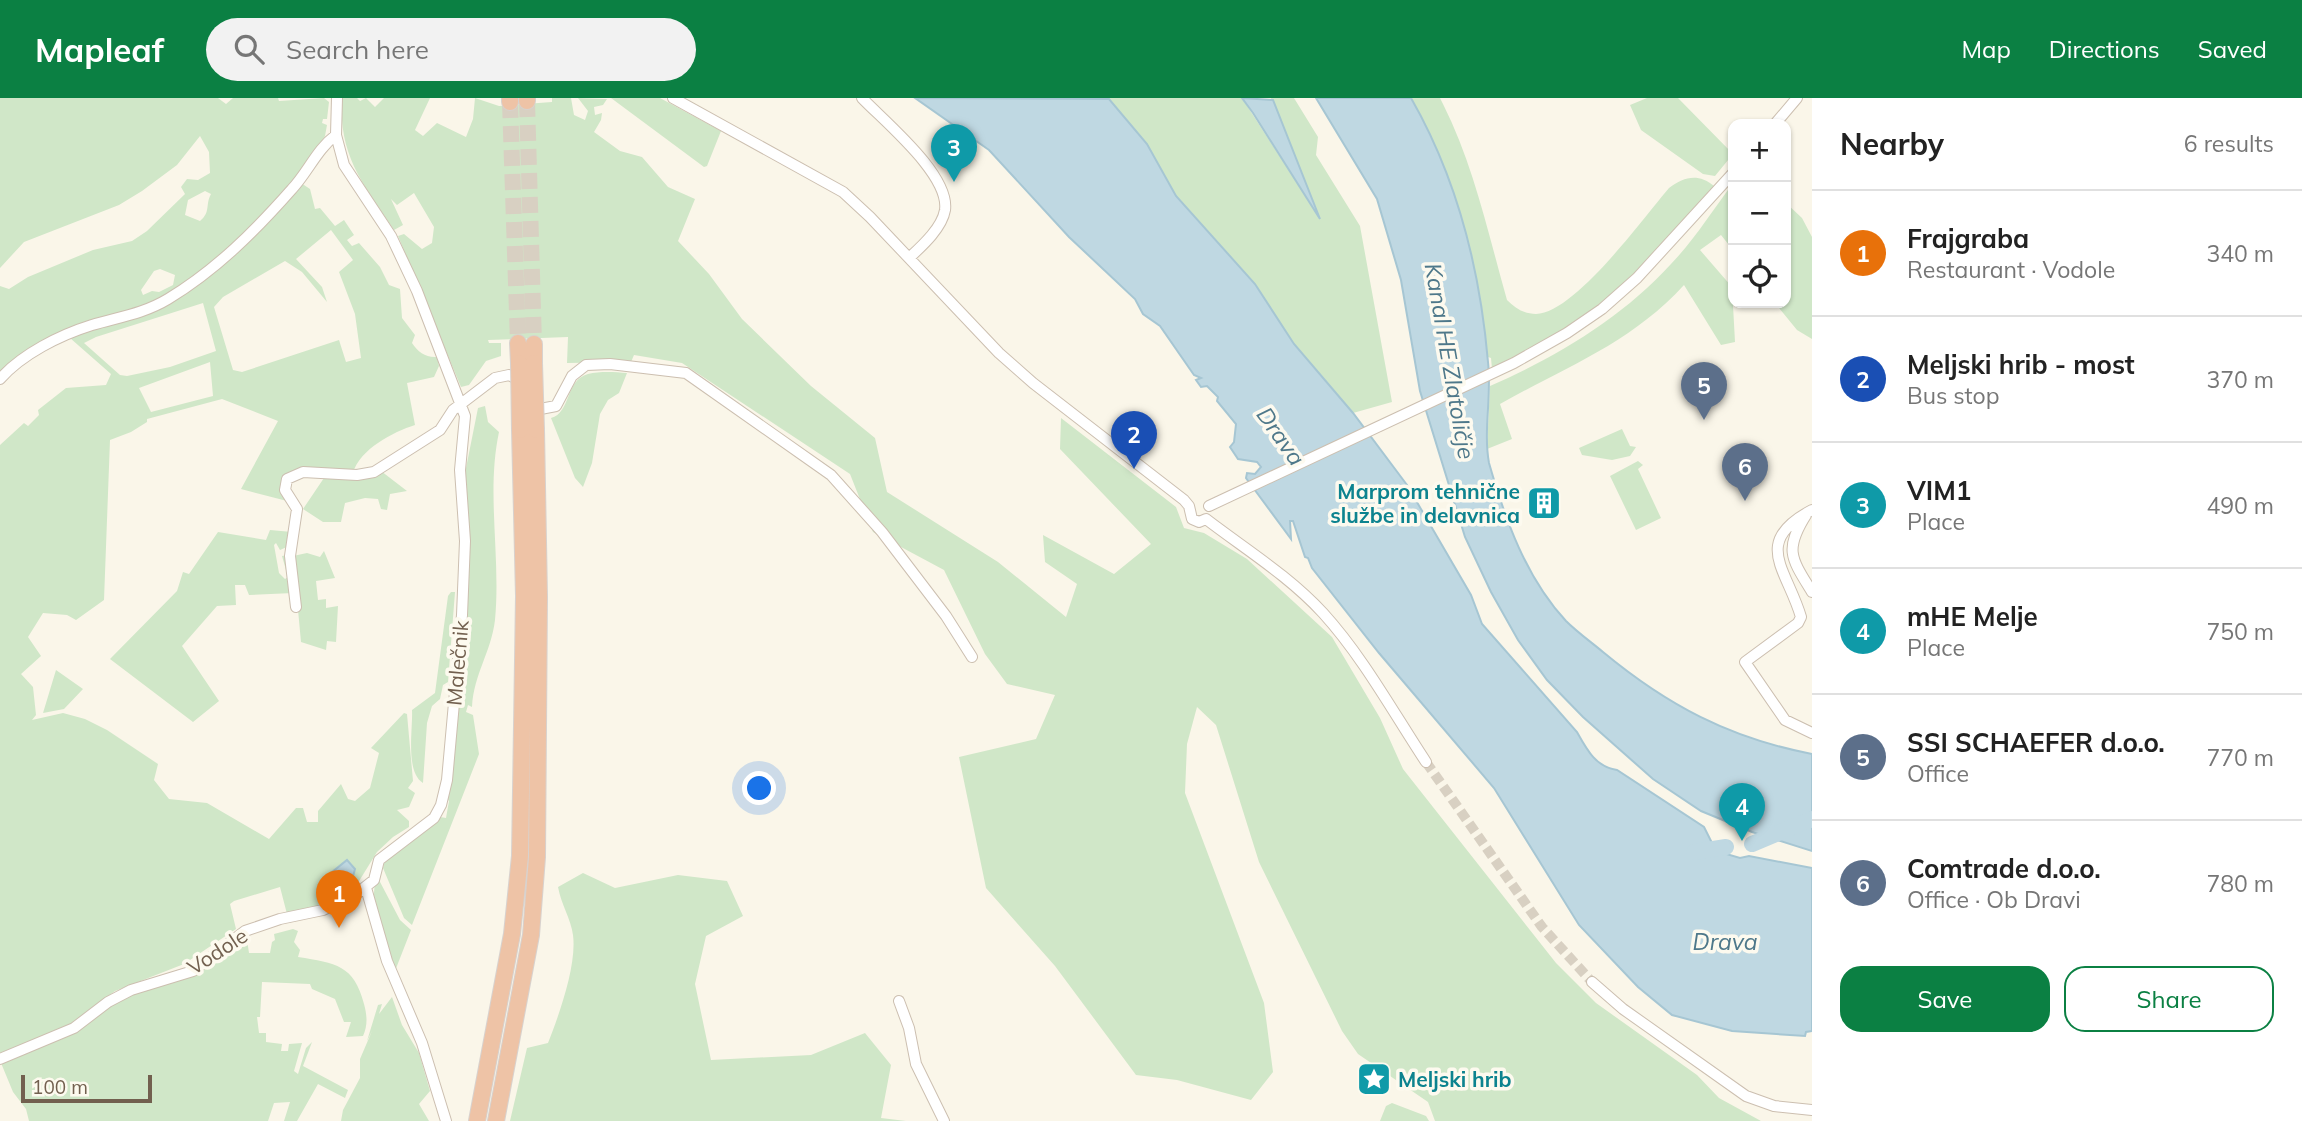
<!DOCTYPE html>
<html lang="en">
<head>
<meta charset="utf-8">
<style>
  body { margin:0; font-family:Mulish,sans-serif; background:#f2f2f2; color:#222 }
  .controls { position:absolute; right:21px; top:21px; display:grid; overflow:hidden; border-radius:14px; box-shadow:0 2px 5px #0004 }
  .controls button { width:63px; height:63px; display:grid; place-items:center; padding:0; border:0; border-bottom:2px solid #e0e0e0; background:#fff; color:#222; font:35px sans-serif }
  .scale { position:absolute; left:21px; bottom:18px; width:131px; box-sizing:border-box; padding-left:7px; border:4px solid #72604f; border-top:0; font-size:19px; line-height:24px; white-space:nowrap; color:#72604f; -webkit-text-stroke:5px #fdfaef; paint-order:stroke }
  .you { position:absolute; left:760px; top:691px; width:24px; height:24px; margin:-18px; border:5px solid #fff; border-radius:50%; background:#1a73e8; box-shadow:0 0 0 10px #1a73e833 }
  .badge { display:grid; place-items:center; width:46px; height:46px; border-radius:50%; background:#0b8043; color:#fff; font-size:23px; font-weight:700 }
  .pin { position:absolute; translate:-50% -58px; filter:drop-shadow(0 2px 4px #0008) }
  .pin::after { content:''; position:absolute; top:37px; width:24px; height:21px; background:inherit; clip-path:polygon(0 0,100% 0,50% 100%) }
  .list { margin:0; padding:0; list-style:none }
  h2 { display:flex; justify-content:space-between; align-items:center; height:91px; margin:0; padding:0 28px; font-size:30px }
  h2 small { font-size:23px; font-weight:400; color:#767676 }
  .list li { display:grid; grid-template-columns:46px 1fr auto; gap:21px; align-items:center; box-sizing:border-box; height:126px; padding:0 28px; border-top:2px solid #e0e0e0 }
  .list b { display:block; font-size:26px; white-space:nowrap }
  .list p { margin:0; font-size:23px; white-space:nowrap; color:#767676 }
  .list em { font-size:23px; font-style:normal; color:#767676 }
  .actions { display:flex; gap:14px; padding:21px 28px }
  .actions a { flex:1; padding:16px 0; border:2px solid #0b8043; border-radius:21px; text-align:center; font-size:24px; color:#0b8043 }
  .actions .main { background:#0b8043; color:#fff }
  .icon { flex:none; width:38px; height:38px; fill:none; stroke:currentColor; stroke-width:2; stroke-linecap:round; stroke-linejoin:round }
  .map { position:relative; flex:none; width:1812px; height:1023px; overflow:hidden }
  header { display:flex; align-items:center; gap:42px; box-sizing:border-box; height:98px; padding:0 35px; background:#0b8043; color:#fff }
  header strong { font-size:33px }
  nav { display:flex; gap:38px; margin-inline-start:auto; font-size:24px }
  .search { width:490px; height:63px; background:#f2f2f2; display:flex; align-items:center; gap:18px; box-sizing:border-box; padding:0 24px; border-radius:38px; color:#767676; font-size:26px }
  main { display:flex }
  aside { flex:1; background:#fff }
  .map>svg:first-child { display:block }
</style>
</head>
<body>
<header>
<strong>Mapleaf</strong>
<div class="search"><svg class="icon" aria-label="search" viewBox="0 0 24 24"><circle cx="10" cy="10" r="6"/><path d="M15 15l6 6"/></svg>Search here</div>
<nav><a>Map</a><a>Directions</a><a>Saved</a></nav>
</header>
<main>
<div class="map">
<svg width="1812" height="1023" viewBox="0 0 1812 1023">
  <rect width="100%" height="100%" fill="#faf6e9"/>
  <path fill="#d0e7c8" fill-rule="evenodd" d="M0 0H218L226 6 233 0H278L279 3 324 0 329 4 327 21H323L322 25 327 27 325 38 298 80 234 150 152 207 90 222 0 276V188L9 191 28 179 93 152 132 143 147 133 185 96 181 89 187 81 198 82 210 75 209 54 200 38 177 67 142 93 119 107 24 144 0 170ZM205 93 211 96C205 107 211 114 200 123L185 117 188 102ZM160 171 175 177 173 187 159 194 152 193 143 197 141 192 154 173Z
    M342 0H357L360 3 366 0 375 9 384 0H430L415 32 423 38 437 25 466 39 473 21 475 0 499 8 552 4V0H571L574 17 585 22 588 13 578 0 607 1 603 7 594 9 595 17 602 15 601 22 594 34 620 53 642 59 668 89 695 101 678 143 709 176 742 221 811 288 875 340 887 394 998 464 1066 519 1077 486 1045 464 1043 437 1114 476 1151 446 1060 351 1061 320 1176 409 1184 430 1204 435 1247 461 1332 539 1380 620 1403 671 1556 865 1596 905 1697 977 1719 1000 1761 1023H1435L1428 1004 1358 956 1342 933 1259 764 1216 627 1197 609 1187 646 1185 695 1264 905 1273 974 1251 1002 1177 982 1136 977 1055 868 986 790 959 659 1036 641 1055 597 1007 586 985 556 944 472 873 434 850 376 682 265 634 257 631 264 567 265 568 239 488 242 489 245H501V258L486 263 469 287 461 289 398 138 404 136 422 151 432 145 434 129 414 95 397 107 391 101 403 127 394 132C364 87 338 58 342 0Z
    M611 0H660L721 33 707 68 704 69Z
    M1108 0H1242L1317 116 1271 0H1294L1318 39 1316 57 1360 128 1392 304 1353 315 1294 246 1255 186 1176 98 1147 46Z
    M1411 0H1440L1443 6C1474 68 1488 135 1507 202 1515 210 1524 216 1536 216 1575 215 1644 119 1669 90 1684 79 1698 75 1714 88 1677 130 1641 173 1598 208 1566 234 1528 252 1492 271L1491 260 1488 259Z
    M1647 0H1678L1733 56 1715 78 1703 76 1641 32 1630 7Z
    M301 85 310 91 315 111 320 110 335 128 344 122 354 137 347 142 352 148 359 145 380 169 389 187 400 191 402 220 415 237 412 245C418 254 426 260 437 259L439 268 434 279 407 285 415 327C393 334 360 351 353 375L288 377 291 404 241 391 278 323 222 301 147 321V324L131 334 110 342 104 502 76 522 67 517 43 515 28 539 41 558 21 576 33 589 36 617 32 622 63 615 85 621 107 632 158 666 154 682 169 701 207 705 269 741 296 710H303L307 724H318V713L341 686 348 701 355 703 370 690 379 655 371 650 404 615 407 616 413 683 408 690 415 695 409 709 397 712 409 723V729L393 739 377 754 356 788 308 812 287 816 280 789 234 803 230 806 236 831 184 866 115 893 69 927 0 955V347L24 325 28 328 39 317 38 312 66 290 106 287 111 276 70 240 184 196ZM331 132 353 162 339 174 355 216 361 260 346 264 339 242 242 274 233 272 214 209 223 199 285 163 302 174 327 204 322 189 296 161ZM203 205 216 253 170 269 127 278 120 277 84 245 96 239ZM210 264 213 298 151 314 139 290Z
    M1733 85V152L1721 137 1700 152 1732 189 1735 244 1721 247 1684 187C1630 246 1567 268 1500 306L1512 341 1487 351 1490 288C1555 260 1623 219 1671 166 1694 142 1713 112 1733 85Z
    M1786 105 1802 120 1812 139V241L1797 232 1775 205H1786Z
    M627 275 619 295 608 302 600 316 592 365 583 389 575 380 551 320C571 315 565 282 588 276 600 273 615 274 627 275Z
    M485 308 488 324 499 334C486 395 501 459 495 522 491 555 474 575 472 609L468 607 466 614 473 617 479 656 412 827 404 820 383 770 384 764 440 719 446 720 449 703 446 699 466 370 478 310Z
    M1622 331 1630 348 1636 349 1630 358 1612 362 1582 357 1579 350Z
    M1638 363 1643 367 1638 371 1661 420 1636 432 1610 378Z
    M381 373 407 393 390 396 387 412 381 411 378 401 365 400 345 405 341 424H323L303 411 326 377Z
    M270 432 292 434 289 448 280 452 276 445 274 447 279 475 285 481 288 479 282 458 288 457 293 495 249 497 245 487H235L236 507 217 508 182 548 219 603 193 624 110 561 177 493 183 474 189 476 218 434 266 442Z
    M324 453 335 480 316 483 318 502 326 501V510L338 508 336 544 327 543 326 552 301 544 293 458 307 455 320 459Z
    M451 494H455L448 584 443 587 440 601 432 608 427 625 423 685C405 674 413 631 412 612L435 595 448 498Z
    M56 572 83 591 64 611 43 615Z
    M583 775 615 790 678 777 727 783 743 818 706 838 695 886 711 962 811 957 865 935 891 967 881 1020 906 1023H510L527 950 548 945C559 917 577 867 573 837 571 821 561 806 558 789Z
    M379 782 400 822 411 832 395 873 373 806 375 783Z
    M293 831 298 833 294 844 300 852 298 859C336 865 354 867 364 906 367 917 368 927 363 938L346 939 351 924H344L335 901 312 891 310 886 262 884 260 919H257L259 935H266V944L282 946 281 953H288L289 946 302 945 294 973 298 976 306 950 312 944 303 968 348 992 345 1000 318 986 297 1023H284L290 1004 274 1005 268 1023H29L26 1011 13 994 1 965 60 940 114 903 183 876 246 835 249 855H270L272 844 275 842 274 836Z
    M392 899 402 927 419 955 430 993 419 1006 429 1023H341L343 1012 360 980V961L372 933 367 943 378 907 382 906 379 916Z
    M1392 1005 1426 1018 1429 1023H1380L1386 1008Z"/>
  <path fill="#bfd8e2" stroke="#a6c6d3" stroke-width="2" d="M915 0 1109 1 1147 46 1176 98 1255 186 1294 246 1353 315 1407 387 1471 497 1482 526 1577 634C1587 652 1596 669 1617 672L1704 729 1716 753 1740 760 1749 758 1812 770V933L1806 934 1805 938 1732 933 1672 917 1638 889 1579 827 1494 690 1379 555 1312 470 1308 460 1305 459 1293 423H1290L1291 441 1246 380 1247 375 1255 376 1261 369 1257 364 1238 361 1230 349 1234 344 1236 326 1217 303 1218 299 1207 288 1201 289 1196 282 1201 280 1194 277 1160 228 1143 216 1135 201 1069 139 989 52Z
    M1242 0 1273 2 1320 121 1253 15Z
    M1316 0H1411C1458 82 1480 171 1488 264 1492 298 1483 332 1489 365 1505 421 1526 480 1566 523 1577 534 1591 544 1603 554 1667 607 1729 640 1812 656V753L1752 734 1701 713 1653 681 1583 619 1547 582 1518 542 1491 494 1465 439 1420 293 1401 182 1377 101Z
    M347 762 355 771 352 782 330 796 321 783Z"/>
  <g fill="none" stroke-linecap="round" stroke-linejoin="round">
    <path stroke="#bfd8e2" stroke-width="16" d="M1752 746 1812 721
      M1694 754 1726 749"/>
    <path stroke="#d8d0c2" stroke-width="10" stroke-dasharray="10 5" stroke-linecap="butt" d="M1426 664 1542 829 1592 884"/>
    <path stroke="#d8d0c2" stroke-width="16" stroke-dasharray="16 8" stroke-linecap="butt" d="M527 3 534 246
      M510 4 518 245"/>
    <g stroke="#ccbfb0" stroke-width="12">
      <path id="minor" d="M673 0 843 94 870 119 999 255 1033 285 1184 402 1189 408 1192 421 1199 424 1206 421C1245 451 1289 478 1323 515 1363 559 1393 614 1426 664
        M862 0C885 24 950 77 945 112 942 130 922 148 909 160
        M1775 26 1797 0
        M0 281C22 256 60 237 92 227 119 219 143 216 168 201 216 172 255 133 292 91 308 74 317 51 336 37
        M530 313 556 308 572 278 586 267 610 266 686 275 831 377 882 434 946 518 972 559
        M1209 408 1514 265 1567 235 1602 211 1637 180 1733 75
        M1806 417C1784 452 1791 460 1812 494
        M296 509 290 458 297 411 285 392 287 381 303 374 357 377 374 374 440 332 453 312 495 280 509 277 521 283
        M1812 635 1785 622 1745 564 1798 525 1801 519C1787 471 1751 444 1812 412
        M366 790 387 863 422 945 446 1023
        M1592 884 1623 911 1746 998 1774 1008 1812 1012
        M899 903 909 930 916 966 944 1023
        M0 961 74 930 108 904 131 892 193 873 245 833 280 821 323 812 355 797 374 782 379 762 434 720 441 707 447 682 462 517 465 443 460 372 465 318 417 193 391 138 344 67 336 37 337 0"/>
    </g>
    <g stroke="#d8d2ce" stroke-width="18">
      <path id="highway" d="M510 0V4
        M527 0V3
        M518 245 519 265
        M534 265V246
        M477 1023 512 836 520 758 524 498 520 332
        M496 1023 531 837 537 759 539 499 536 332"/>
    </g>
    <use href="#minor" stroke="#fff" stroke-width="10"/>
    <use href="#highway" stroke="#eec3a6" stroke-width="16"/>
    <g stroke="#d8d2ce" stroke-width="18" stroke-linecap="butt">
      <path id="highway-bridge" d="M519 265 520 332
        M534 265 536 332"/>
    </g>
    <use href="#highway-bridge" stroke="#eec3a6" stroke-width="16"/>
  </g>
  <defs>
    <g id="building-square" transform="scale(1.75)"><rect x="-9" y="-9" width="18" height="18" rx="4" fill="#0f9aa8" stroke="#fdfaef"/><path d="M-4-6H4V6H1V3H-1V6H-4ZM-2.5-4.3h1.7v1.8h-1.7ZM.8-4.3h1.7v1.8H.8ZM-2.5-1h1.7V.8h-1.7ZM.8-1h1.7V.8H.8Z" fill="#fff"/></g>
    <g id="sight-square" transform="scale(1.75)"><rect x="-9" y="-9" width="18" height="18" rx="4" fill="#0f9aa8" stroke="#fdfaef"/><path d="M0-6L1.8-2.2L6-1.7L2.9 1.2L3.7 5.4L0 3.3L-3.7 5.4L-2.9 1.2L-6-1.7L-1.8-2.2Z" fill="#fff"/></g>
  </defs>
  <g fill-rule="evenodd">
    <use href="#building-square" x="1544" y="405"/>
    <use href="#sight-square" x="1374" y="981"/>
  </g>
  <g text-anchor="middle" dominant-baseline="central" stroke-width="7" stroke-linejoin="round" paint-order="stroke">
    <g font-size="21" font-weight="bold" fill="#0d838f" stroke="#fdfaef" text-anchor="end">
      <text x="1520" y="393">Marprom tehnične<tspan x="1520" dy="24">službe in delavnica</tspan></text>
      <text x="1398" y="981" text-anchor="start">Meljski hrib</text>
    </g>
    <g font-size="21" fill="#72604f" stroke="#fdfaef">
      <text transform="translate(457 565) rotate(-85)">Malečnik</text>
      <text transform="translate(217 853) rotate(-33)">Vodole</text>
    </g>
    <g font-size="23" font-style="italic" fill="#4e788a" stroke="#fdfaef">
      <text transform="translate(1450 263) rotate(80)">Kanal HE Zlatoličje</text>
      <text transform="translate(1281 338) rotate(55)">Drava</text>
      <text x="1725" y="843">Drava</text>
    </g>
  </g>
</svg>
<div class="controls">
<button>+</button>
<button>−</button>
<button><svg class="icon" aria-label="locate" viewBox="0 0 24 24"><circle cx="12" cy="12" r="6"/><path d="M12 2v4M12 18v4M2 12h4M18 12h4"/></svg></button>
</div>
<div class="scale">100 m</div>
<div class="you"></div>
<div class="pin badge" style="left:339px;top:830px;background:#e8710a">1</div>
<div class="pin badge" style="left:1134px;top:371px;background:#1a4fb4">2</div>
<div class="pin badge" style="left:954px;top:84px;background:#0f9aa8">3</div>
<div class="pin badge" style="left:1742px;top:743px;background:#0f9aa8">4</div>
<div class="pin badge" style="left:1704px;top:322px;background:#5c6f8a">5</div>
<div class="pin badge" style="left:1745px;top:403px;background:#5c6f8a">6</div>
</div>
<aside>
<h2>Nearby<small>6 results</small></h2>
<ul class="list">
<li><span class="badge" style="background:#e8710a">1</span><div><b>Frajgraba</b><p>Restaurant · Vodole</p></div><em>340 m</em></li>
<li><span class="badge" style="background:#1a4fb4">2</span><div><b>Meljski hrib - most</b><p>Bus stop</p></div><em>370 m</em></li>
<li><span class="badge" style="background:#0f9aa8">3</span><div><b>VIM1</b><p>Place</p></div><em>490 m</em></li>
<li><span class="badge" style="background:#0f9aa8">4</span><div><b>mHE Melje</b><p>Place</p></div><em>750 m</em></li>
<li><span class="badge" style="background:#5c6f8a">5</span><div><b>SSI SCHAEFER d.o.o.</b><p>Office</p></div><em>770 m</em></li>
<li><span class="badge" style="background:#5c6f8a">6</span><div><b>Comtrade d.o.o.</b><p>Office · Ob Dravi</p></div><em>780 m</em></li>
</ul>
<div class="actions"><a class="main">Save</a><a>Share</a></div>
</aside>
</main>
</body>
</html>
